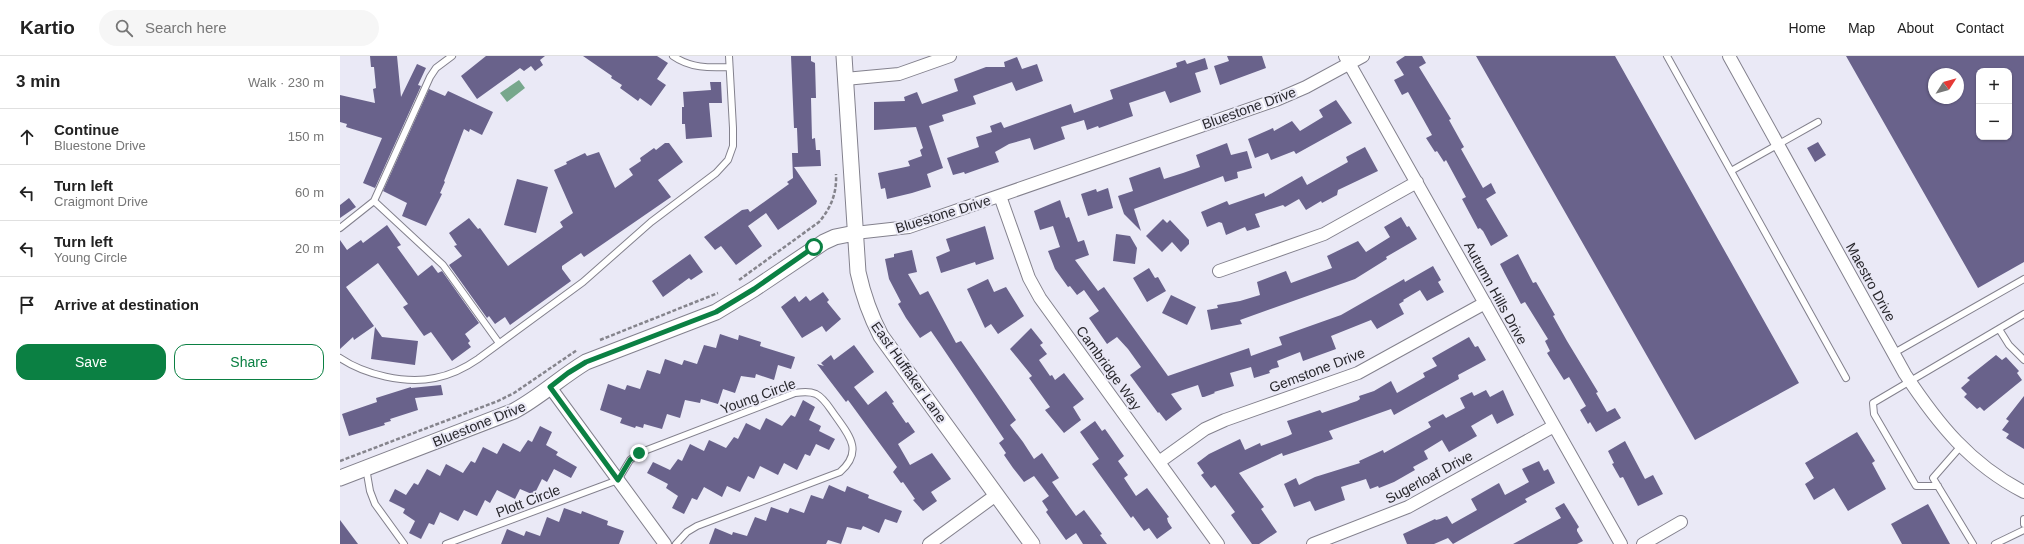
<!DOCTYPE html>
<html lang="en">
<head>
<meta charset="utf-8">
<style>
  body { margin:0; font-family:Arial,sans-serif; background:#f6f6f6; color:#222 }
  .controls { position:absolute; right:12px; top:12px; display:grid; overflow:hidden; border-radius:8px; box-shadow:0 1px 3px #0004 }
  .controls button { width:36px; height:36px; display:grid; place-items:center; padding:0; border:0; border-bottom:1px solid #e0e0e0; background:#fff; color:#222; font:20px sans-serif }
  .compass { position:absolute; left:1588px; top:12px; width:36px; height:36px; border-radius:50%; background:#fff; box-shadow:0 1px 3px #0004; rotate:54deg }
  .stop { position:absolute; width:12px; height:12px; margin:-9px; border:3px solid #0b8043; border-radius:50%; background:#fff }
  .stop.end { background:#0b8043; border-color:#fff; box-shadow:0 1px 4px #0008 }
  .list { margin:0; padding:0; list-style:none }
  h2 { display:flex; justify-content:space-between; align-items:center; height:52px; margin:0; padding:0 16px; font-size:17px }
  h2 small { font-size:13px; font-weight:400; color:#767676 }
  .list li { display:grid; grid-template-columns:26px 1fr auto; gap:12px; align-items:center; box-sizing:border-box; height:56px; padding:0 16px; border-top:1px solid #e0e0e0 }
  .list b { display:block; font-size:15px; white-space:nowrap }
  .list p { margin:0; font-size:13px; white-space:nowrap; color:#767676 }
  .list em { font-size:13px; font-style:normal; color:#767676 }
  .actions { display:flex; gap:8px; padding:12px 16px }
  .actions a { flex:1; padding:9px 0; border:1px solid #0b8043; border-radius:12px; text-align:center; font-size:14px; color:#0b8043 }
  .actions .main { background:#0b8043; color:#fff }
  .icon { flex:none; width:22px; height:22px; fill:none; stroke:currentColor; stroke-width:2; stroke-linecap:round; stroke-linejoin:round }
  .map { position:relative; flex:none; width:1684px; height:488px; overflow:hidden }
  header { display:flex; align-items:center; gap:24px; box-sizing:border-box; height:56px; padding:0 20px; background:#fff; border-bottom:1px solid #e0e0e0 }
  header strong { font-size:19px }
  nav { display:flex; gap:22px; margin-inline-start:auto; font-size:14px }
  .search { width:280px; height:36px; background:#f6f6f6; display:flex; align-items:center; gap:10px; box-sizing:border-box; padding:0 14px; border-radius:22px; color:#767676; font-size:15px }
  main { display:flex }
  aside { flex:1; background:#fff }
  .map>svg:first-child { display:block }
</style>
</head>
<body>
<header>
<strong>Kartio</strong>
<div class="search"><svg class="icon" aria-label="search" viewBox="0 0 24 24"><circle cx="10" cy="10" r="6"/><path d="M15 15l6 6"/></svg>Search here</div>
<nav><a>Home</a><a>Map</a><a>About</a><a>Contact</a></nav>
</header>
<main>
<aside>
<h2>3 min<small>Walk · 230 m</small></h2>
<ul class="list">
<li><svg class="icon" aria-label="ahead" viewBox="0 0 24 24"><path d="M12 20V5M6 11l6-6 6 6"/></svg><div><b>Continue</b><p>Bluestone Drive</p></div><em>150 m</em></li>
<li><svg class="icon" aria-label="left" viewBox="0 0 24 24"><path d="M17 20v-9H6M10 6l-5 5 5 5"/></svg><div><b>Turn left</b><p>Craigmont Drive</p></div><em>60 m</em></li>
<li><svg class="icon" aria-label="left" viewBox="0 0 24 24"><path d="M17 20v-9H6M10 6l-5 5 5 5"/></svg><div><b>Turn left</b><p>Young Circle</p></div><em>20 m</em></li>
<li><svg class="icon" aria-label="arrive" viewBox="0 0 24 24"><path d="M6 21V4h12l-3 4 3 4H6"/></svg><div><b>Arrive at destination</b></div></li>
</ul>
<div class="actions"><a class="main">Save</a><a>Share</a></div>
</aside>
<div class="map">
<svg width="1684" height="488" viewBox="0 0 1684 488">
  <rect width="100%" height="100%" fill="#eae9f6"/>
  <path fill="#77a78c" d="M179 24 185 32 167 46 160 37Z"/>
  <path fill="#69628b" fill-rule="evenodd" d="M30 0H57L61 41 77 8 86 12 78 29 81 30 35 132 23 127 42 82 6 71 7 68 0 66V39L35 47 33 33 36 32 34 11H31Z
    M146 0H205L200 4 203 9 195 15 191 10 184 15 180 12 137 43 121 20Z
    M243 0H317L328 7 317 23 326 29 311 50 300 42 298 45 280 32 282 29 271 22 272 20Z
    M451 0H471V5L475 7 476 42H471L472 83 475 82 476 94H480L481 110 454 111 477 145 476 148 438 174 426 157 408 170 422 190 396 209 381 190 375 194 364 181 402 154 408 153 410 156 449 128 447 126 453 122 452 97H458L457 72H454Z
    M887 0H922L926 12 880 29 874 10 889 5Z
    M1065 0H1082L1086 7 1079 11 1111 63 1109 64 1124 91 1121 93 1143 132 1151 127 1156 137 1146 143 1168 180 1151 190 1143 175 1140 172 1138 173 1122 143 1126 141 1106 104 1104 106 1097 95 1095 96 1086 82 1092 79 1068 36 1062 39 1054 24 1064 19 1056 6Z
    M1136 0H1275L1459 327 1355 384Z
    M1506 0H1684V206L1638 232ZM1639 15H1669V81H1639ZM1594 18H1618V42H1594Z
    M677 1 682 13 697 8 703 25 676 35 672 26 633 40 636 48 602 59 604 65 589 70 603 112 587 118 591 131 572 137 547 143 545 132 541 133 538 117 570 110 568 105 582 100 580 94 583 92 576 71 534 74V46L565 45 564 41 577 36 582 48 618 35 614 23 646 11H665L664 6Z
    M865 2 868 13 855 17 861 36 830 47 825 35 789 47 793 60 759 72 758 70 747 74 744 64 721 71 725 83 694 94 690 82 669 88 655 96 659 106 625 118 624 116 613 119 607 102 639 91 636 81 652 76 650 70 661 66 664 72 731 48 734 57 773 43 770 34 837 11 836 7 845 4 847 8Z
    M370 26H381L382 47H369L372 81 346 83 345 68H342V51H344L343 36 371 34Z
    M89 33 105 40 108 35 153 56 142 79 130 73 129 76 124 73 104 125 105 126 100 137 102 138 86 170 62 160 67 147 43 135Z
    M996 44 1012 67 956 98 954 95 931 104 928 97 915 102 908 83 933 72 934 75 952 65 960 75 983 61 979 54Z
    M1478 86 1486 99 1475 106 1467 92Z
    M325 87H329L343 106 318 124 331 141 244 201 241 197 222 210V213L231 225 170 269 165 261 155 268 149 260 147 262 109 209 122 200 114 190 117 189 109 177 129 162 138 173 140 172 168 210 223 171 220 166 233 157 214 114 227 108 226 106 245 97 247 100 259 96 275 132 293 119 289 113 301 105 300 102 314 92 316 94Z
    M887 87 891 99 907 95 912 112 897 116 898 122 885 126 883 120 794 153 801 175 784 158 778 140 793 135 789 122 820 111 824 123 843 117 860 111 856 99Z
    M1025 91 1038 115 998 134 997 139 982 147 981 145 966 154 959 143 945 151 943 149 915 158 920 171 907 175 905 171 886 179 882 167 879 166 867 171 861 156 887 145 889 149 924 137 925 141 962 120 967 129 1008 106 1006 101Z
    M177 123 208 131 196 177 164 169Z
    M768 132 773 152 748 160 741 138 756 133 757 136Z
    M9 142 16 151 0 162V149Z
    M720 144 726 162 729 161 738 186 744 184 749 199 735 204 758 235 764 231 828 320 909 292 911 300 942 289 939 281 1001 259 1064 223 1065 226 1093 210 1101 224 1098 226 1104 236 1087 245 1080 234 1063 244 1064 245 1059 248 1064 258 1037 273 1031 264 991 280 996 293 963 305 960 296 937 305 939 311 932 313 929 315 930 317 914 322 911 311 890 317 894 330 874 336 875 337 864 341H862L858 329 831 338 842 353 826 365 819 356 818 357 790 319 801 311 788 293 777 281 767 288 749 262 759 255 744 234 737 239 730 230 728 231 715 213 708 195 720 191 713 170 700 174 694 155Z
    M1061 161 1067 171 1069 170 1077 183 1046 201 1047 203 1015 223 900 264 902 268 871 274 867 254 878 252 877 249 900 245 920 239 917 226 946 215 951 227 992 212 987 200 1018 185 1026 196 1050 181 1044 171Z
    M823 163 827 167 830 164 849 184V188L841 196 832 186 822 196 806 180Z
    M47 169 61 189 57 191 78 220 92 209 98 217 102 215 139 267 125 278 130 285 128 287 131 291 112 305 91 276 84 280 63 251 68 248 38 207 6 231 34 270 14 284 13 281 0 293V184L7 194 21 184 23 187Z
    M645 170 654 203 636 209 635 206 601 217 596 201 610 195 606 183Z
    M776 178 790 180 797 192 795 208 773 205Z
    M572 194 577 216 568 218 580 239 588 235 616 287 621 285 676 364 670 369 683 386 694 403 702 397 719 422 712 426 736 460 744 454 762 478 760 479 767 488H743L736 477 726 484 706 456 708 454 702 445 709 440 694 420 684 426 673 412 664 399 666 397 659 387 664 383 600 288 591 275 580 282 566 262 558 248 561 246 549 223 545 203 554 201V198Z
    M350 198 363 216 351 224 349 222 323 241 312 225Z
    M1178 198 1193 227 1196 226 1215 259 1213 260 1227 285 1258 336 1256 337 1267 356 1275 352 1281 362 1256 376 1250 366 1248 368 1240 354 1246 350 1229 321 1224 324 1207 297 1210 295 1205 285 1208 283 1185 246 1181 248 1165 218 1160 208Z
    M809 212 815 222 818 221 826 235 807 246 793 222Z
    M648 223 654 236 666 231 684 260 658 278 651 268 645 272 627 233Z
    M483 236 489 244 487 246 501 263 486 276 482 270 462 282 441 251 455 240 459 246 466 240 470 245Z
    M831 239 856 251 847 269 822 257Z
    M35 271 42 281 78 285 75 309 31 303Z
    M691 272 703 287 700 289 707 298 699 304 710 320 712 319 715 324 724 317 744 343 733 351 741 364 724 377 705 354 710 351 689 322 692 320 670 293Z
    M380 278 398 284 399 279 421 286 420 290 455 301 451 313 438 309 434 324 416 318 415 322 401 320 395 337 383 333 378 348 361 343 360 347 345 344 340 362 327 358 322 373 304 368 303 372 296 370 295 372 280 367 282 362 260 354 268 328 285 334 287 329 300 333 307 314 320 318 325 303 342 309 344 304 357 308 364 289 376 292Z
    M1129 281 1135 291 1138 290 1146 304 1118 319 1119 323 1054 359 1051 353 989 375 993 383 943 400 942 397 899 417 924 451 921 453 937 476 919 488H912L891 459 895 456 875 429 871 432 861 419 864 417 857 407 869 398 900 383 905 394 920 387 921 390 948 380 952 378 947 365 980 354 982 357 1017 345 1020 343 1019 340 1034 335 1051 325 1057 337 1085 321 1083 317 1097 310 1092 302Z
    M514 289 534 316 514 331 528 349 546 335 554 346 552 347 566 367 568 366 575 376 558 388 570 409 592 397 611 423 591 436 597 445 583 455 573 444 575 443 563 426 561 427 553 416 557 411 508 344 506 346 477 308 484 310 481 307 491 299 494 304Z
    M1656 299 1662 304 1666 301 1679 315 1677 317 1682 324 1644 355 1640 351 1637 353 1624 341 1627 338 1621 332 1630 324 1627 322Z
    M101 329 103 339 75 342 78 354 50 363 51 365 44 367 45 369 9 380 2 358 37 346 36 342 71 331V332Z
    M1146 334 1150 341 1163 334 1174 359 1157 368 1152 358 1131 370 1137 380 1109 396 1102 384 1084 395 1088 403 1073 411 1075 414 1054 426 1039 432 1038 430 1030 433 1026 423 1001 431 1005 444 975 455 970 445 954 451 944 428 956 422 959 429 975 421 1020 407 1019 405 1043 394 1044 397 1091 371 1088 366 1103 358 1106 362 1125 352 1120 342 1132 336 1134 340Z
    M1684 340V393L1666 382 1669 378 1662 374 1669 365 1666 363Z
    M463 344 475 351 469 364 481 370 479 375 495 383 489 394 476 388 470 400 465 398 457 414 444 407 438 419 420 410 414 423 408 420 400 436 387 430 382 441 364 431 357 444 352 442 344 458 332 452 338 440 326 432 328 428 307 417 313 406 330 414 338 403 342 405 350 388 364 395 369 384 386 392 394 381 398 383 406 367 420 374 426 362 442 370 451 359 455 361Z
    M755 365 762 375 765 373 784 400 778 405 788 419 784 422 796 440 807 432 829 461 827 462 828 466 832 472 817 483 809 472 804 475 793 460 791 462 752 408 759 403 740 376Z
    M200 370 212 376 206 389 218 396 216 399 237 411 231 422 214 413 207 426 202 423 194 439 180 433 175 443 157 434 150 447 145 444 137 460 124 454 118 465 100 456 94 469 89 467 81 483 69 477 75 465 63 457 65 453 49 445 55 433 66 439 74 427 78 429 87 413 100 420 106 408 123 417 131 405 135 407 143 391 157 398 163 387 180 396 188 384 192 386Z
    M1517 376 1535 405 1532 407 1546 433 1508 455 1494 432 1474 444 1465 428 1474 422 1465 407Z
    M1285 385 1305 423 1313 419 1323 438 1298 450 1283 421 1280 422 1272 408 1274 407 1268 395Z
    M1199 405 1204 415 1208 413 1215 427 1185 443 1187 446 1113 488 1108 482 1094 488H1067L1063 478 1095 463 1096 464 1100 463 1107 460 1112 468 1137 454 1131 443 1159 427 1165 439 1189 426 1182 413Z
    M489 429 505 436 507 430 529 439 528 442 562 455 557 467 545 463 539 477 523 470 521 474 507 471 501 488 488 484 486 488H369L375 472 392 479 393 476 407 480 415 461 426 465 431 451 448 457 450 452 464 457 471 439 483 443Z
    M1224 447 1239 471 1237 473V475L1243 485 1237 488H1173L1221 462 1215 452Z
    M1588 448 1610 488H1562L1551 468Z
    M224 452 241 458 242 455 268 465 267 469 284 475 279 488H161L167 473 184 480 186 475 200 480 207 461 219 466Z
    M0 464 18 488H0Z"/>
  <g fill="none" stroke-linecap="round" stroke-linejoin="round">
    <g stroke="#83818d" stroke-width="8">
      <path id="service" d="M333 0C350 12 369 12 389 11
        M1327 0 1506 322
        M1391 115 1478 66
        M34 145 103 209 159 287
        M0 172 34 145 90 21 96 12 112 0
        M1659 273 1669 289 1684 304
        M1554 297 1684 223
        M0 302C25 319 65 328 95 322 111 319 125 312 138 303L243 226 311 166 376 117 388 104 393 90V72L389 0
        M1621 390 1593 422 1633 488
        M26 412 30 435 35 448 64 488
        M1598 430H1576L1534 358 1533 347 1684 258
        M1684 463V468
        M106 488 278 424 290 404 299 397 455 337C462 336 469 335 476 338 484 342 489 351 494 358 509 379 524 395 500 416L357 470 347 476 336 488
        M1655 488 1684 474"/>
    </g>
    <g stroke="#83818d" stroke-width="14">
      <path id="minor" d="M1005 0 1281 488
        M1389 0 1565 318C1598 368 1630 408 1684 436
        M505 23 559 18 610 0
        M660 140 689 222 700 242 878 488
        M515 177 569 171 936 44 966 31 1023 0
        M879 215 984 178 1077 126
        M210 331 325 488
        M819 406 865 373 885 364 1018 317 1145 247
        M589 488 656 439
        M973 488 1068 451 1214 370
        M1303 488 1341 466"/>
    </g>
    <g stroke="#83818d" stroke-width="17">
      <path id="tertiary" d="M504 0 518 216C523 239 530 259 541 280L692 488
        M0 422 174 355C200 341 221 321 246 306L376 256 414 233 484 186 495 181 515 177"/>
    </g>
    <path stroke="#85848c" stroke-width="2.5" stroke-dasharray="4 2" stroke-linecap="butt" d="M399 224 479 166C491 152 497 137 496 118
      M260 284 378 237
      M0 405 158 345 174 337 237 294"/>
    <use href="#service" stroke="#fff" stroke-width="6"/>
    <use href="#minor" stroke="#fff" stroke-width="12"/>
    <use href="#tertiary" stroke="#fff" stroke-width="15"/>
  </g>
  <g fill="none" stroke-linecap="round" stroke-linejoin="round">
    <path stroke="#0b8043" stroke-width="5" d="M299 397 290 404 278 424 210 331 228 317 246 306 376 256 414 233 474 191"/>
  </g>
  <g text-anchor="middle" dominant-baseline="central" stroke-width="4" stroke-linejoin="round" paint-order="stroke">
    <g font-size="14" fill="#28272c" stroke="#eae9f6">
      <text transform="translate(909 52) rotate(-20)">Bluestone Drive</text>
      <text transform="translate(603 158) rotate(-17)">Bluestone Drive</text>
      <text transform="translate(1531 226) rotate(61)">Maestro Drive</text>
      <text transform="translate(1156 237) rotate(61)">Autumn Hills Drive</text>
      <text transform="translate(769 312) rotate(54)">Cambridge Way</text>
      <text transform="translate(977 314) rotate(-21)">Gemstone Drive</text>
      <text transform="translate(569 316) rotate(55)">East Huffaker Lane</text>
      <text transform="translate(418 340) rotate(-20)">Young Circle</text>
      <text transform="translate(139 368) rotate(-22)">Bluestone Drive</text>
      <text transform="translate(1089 421) rotate(-28)">Sugerloaf Drive</text>
      <text transform="translate(188 445) rotate(-21)">Plott Circle</text>
    </g>
  </g>
</svg>
<div class="controls">
<button>+</button>
<button>−</button>
</div>
<svg class="compass" viewBox="-18 -18 36 36"><path d="M0-13l5 13h-10z" fill="#e53935"/><path d="M0 13l5-13h-10z" fill="#767676"/></svg>
<div class="stop" style="left:474px;top:191px"></div>
<div class="stop end" style="left:299px;top:397px"></div>
</div>
</main>
</body>
</html>
